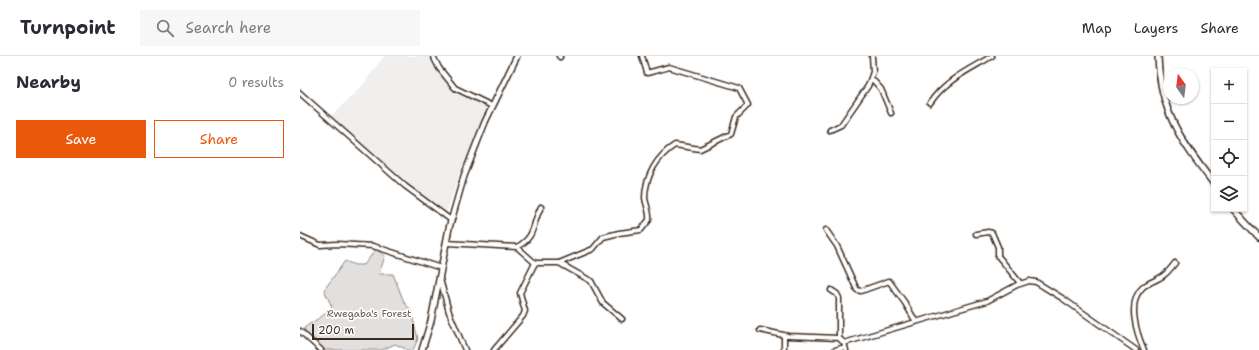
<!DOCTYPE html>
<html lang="en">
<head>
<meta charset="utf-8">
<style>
  body { margin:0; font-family:"Shantell Sans",sans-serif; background:#f7f7f7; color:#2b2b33 }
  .controls { position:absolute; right:12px; top:12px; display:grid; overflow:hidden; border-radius:0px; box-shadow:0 1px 3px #0004 }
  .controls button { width:36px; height:36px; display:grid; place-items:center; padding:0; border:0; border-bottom:1px solid #e1e1e2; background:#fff; color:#2b2b33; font:20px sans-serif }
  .compass { position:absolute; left:863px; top:12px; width:36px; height:36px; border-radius:50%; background:#fff; box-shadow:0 1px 3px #0004; rotate:346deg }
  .scale { position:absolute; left:12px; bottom:10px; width:102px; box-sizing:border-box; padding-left:4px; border:2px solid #3b2a1e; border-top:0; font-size:11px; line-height:14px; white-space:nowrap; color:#3b2a1e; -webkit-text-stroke:3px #fff; paint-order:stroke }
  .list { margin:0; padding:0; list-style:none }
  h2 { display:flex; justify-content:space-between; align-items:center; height:52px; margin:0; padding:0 16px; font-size:17px }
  h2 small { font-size:13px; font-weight:400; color:#7c7c81 }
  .actions { display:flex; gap:8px; padding:12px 16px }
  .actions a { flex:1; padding:9px 0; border:1px solid #ea580c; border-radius:0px; text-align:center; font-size:14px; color:#ea580c }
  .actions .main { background:#ea580c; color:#fff }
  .icon { flex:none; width:22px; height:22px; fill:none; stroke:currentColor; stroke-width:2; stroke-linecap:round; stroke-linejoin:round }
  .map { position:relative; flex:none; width:959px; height:294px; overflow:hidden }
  header { display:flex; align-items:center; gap:24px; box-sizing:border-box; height:56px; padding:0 20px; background:#fff; border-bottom:1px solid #e1e1e2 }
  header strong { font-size:19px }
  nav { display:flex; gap:22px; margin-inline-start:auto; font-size:14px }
  .search { width:280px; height:36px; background:#f7f7f7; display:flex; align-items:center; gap:10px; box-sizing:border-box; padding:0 14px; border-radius:0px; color:#7c7c81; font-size:15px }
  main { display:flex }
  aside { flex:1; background:#fff }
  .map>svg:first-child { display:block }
</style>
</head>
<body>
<header>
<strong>Turnpoint</strong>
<div class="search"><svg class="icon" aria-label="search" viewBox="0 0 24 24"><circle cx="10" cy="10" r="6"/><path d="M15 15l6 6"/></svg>Search here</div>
<nav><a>Map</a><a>Layers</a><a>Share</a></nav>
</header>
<main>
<aside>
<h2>Nearby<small>0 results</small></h2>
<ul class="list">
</ul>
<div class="actions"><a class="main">Save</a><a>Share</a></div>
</aside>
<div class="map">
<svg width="959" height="294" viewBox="0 0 959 294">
  <rect width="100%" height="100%" fill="#fff"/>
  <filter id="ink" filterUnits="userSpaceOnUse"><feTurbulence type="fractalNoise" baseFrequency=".025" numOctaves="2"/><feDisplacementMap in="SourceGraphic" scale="8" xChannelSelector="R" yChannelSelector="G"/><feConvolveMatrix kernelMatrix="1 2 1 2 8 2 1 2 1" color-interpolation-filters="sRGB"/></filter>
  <g filter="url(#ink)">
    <path fill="#f1efee" d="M84 0H130L152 28 169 35 186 46 183 65 159 119 145 162 29 62 63 29Z"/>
    <path fill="#e2e0de" stroke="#8e857e" d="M76 193 85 200 79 218H93L104 246 111 255 118 283 113 294H108L95 288 82 294H24L9 282 4 272C13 265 25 260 32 251L24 234 45 205 55 209H64Z"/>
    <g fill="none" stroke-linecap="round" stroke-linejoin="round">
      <g stroke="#3b2a1e" stroke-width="7">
        <path id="minor" d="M133 0 139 12 155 32 192 50
          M259 0 260 1
          M572 23 581 33 591 57
          M0 37 105 130 151 164
          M630 47C645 24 669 14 692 0
          M530 74 541 69 568 30 573 16 572 0
          M526 174 537 190 557 234 561 235 589 225 605 247 616 266
          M676 178 688 176 692 177 698 191V200L720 227
          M0 180 20 189 37 188 73 190 141 212
          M147 187 217 191C236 181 232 168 241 151
          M217 191 235 207H259L293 193 303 181 319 177 341 174 349 164C350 156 346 149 345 142 345 121 357 100 375 89L400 93 431 78 436 61 448 49 439 32 369 11 347 17 342 0
          M259 207 291 225 303 247 322 263
          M140 223 149 256 165 294
          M531 234 537 238 539 242V282L544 287
          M460 274 488 280 539 282
          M0 275 21 294
          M484 280V294
          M194 294 223 260 225 255 220 237 235 207
          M535 294 545 291
          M546 294 544 287 687 245 717 229 729 225 736 226 762 242 836 294
          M844 294C837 278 826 246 843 231 849 226 858 224 864 219 868 216 872 211 875 207"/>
      </g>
      <g stroke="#3b2a1e" stroke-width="8">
        <path id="major" d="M858 0C860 56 881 85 914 128
          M933 153 959 181
          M122 294 131 265 149 172 164 120 185 66 217 0"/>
      </g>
      <use href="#minor" stroke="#fff" stroke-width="4"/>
      <use href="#major" stroke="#fff" stroke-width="5"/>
    </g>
  </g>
  <g text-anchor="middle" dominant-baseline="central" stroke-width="3.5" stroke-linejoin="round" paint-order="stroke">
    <g font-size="10" fill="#65584e" stroke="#fff">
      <text x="69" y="257">Rwegaba's Forest</text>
    </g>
  </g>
</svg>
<div class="controls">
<button>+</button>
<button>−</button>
<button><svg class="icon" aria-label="locate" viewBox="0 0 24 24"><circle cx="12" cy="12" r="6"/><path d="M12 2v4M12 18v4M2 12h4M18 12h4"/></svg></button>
<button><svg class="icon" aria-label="layers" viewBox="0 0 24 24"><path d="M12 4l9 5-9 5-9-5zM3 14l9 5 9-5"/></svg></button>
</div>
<svg class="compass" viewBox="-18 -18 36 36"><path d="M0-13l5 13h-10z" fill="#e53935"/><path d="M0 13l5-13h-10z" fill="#7c7c81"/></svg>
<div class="scale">200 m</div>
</div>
</main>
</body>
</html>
